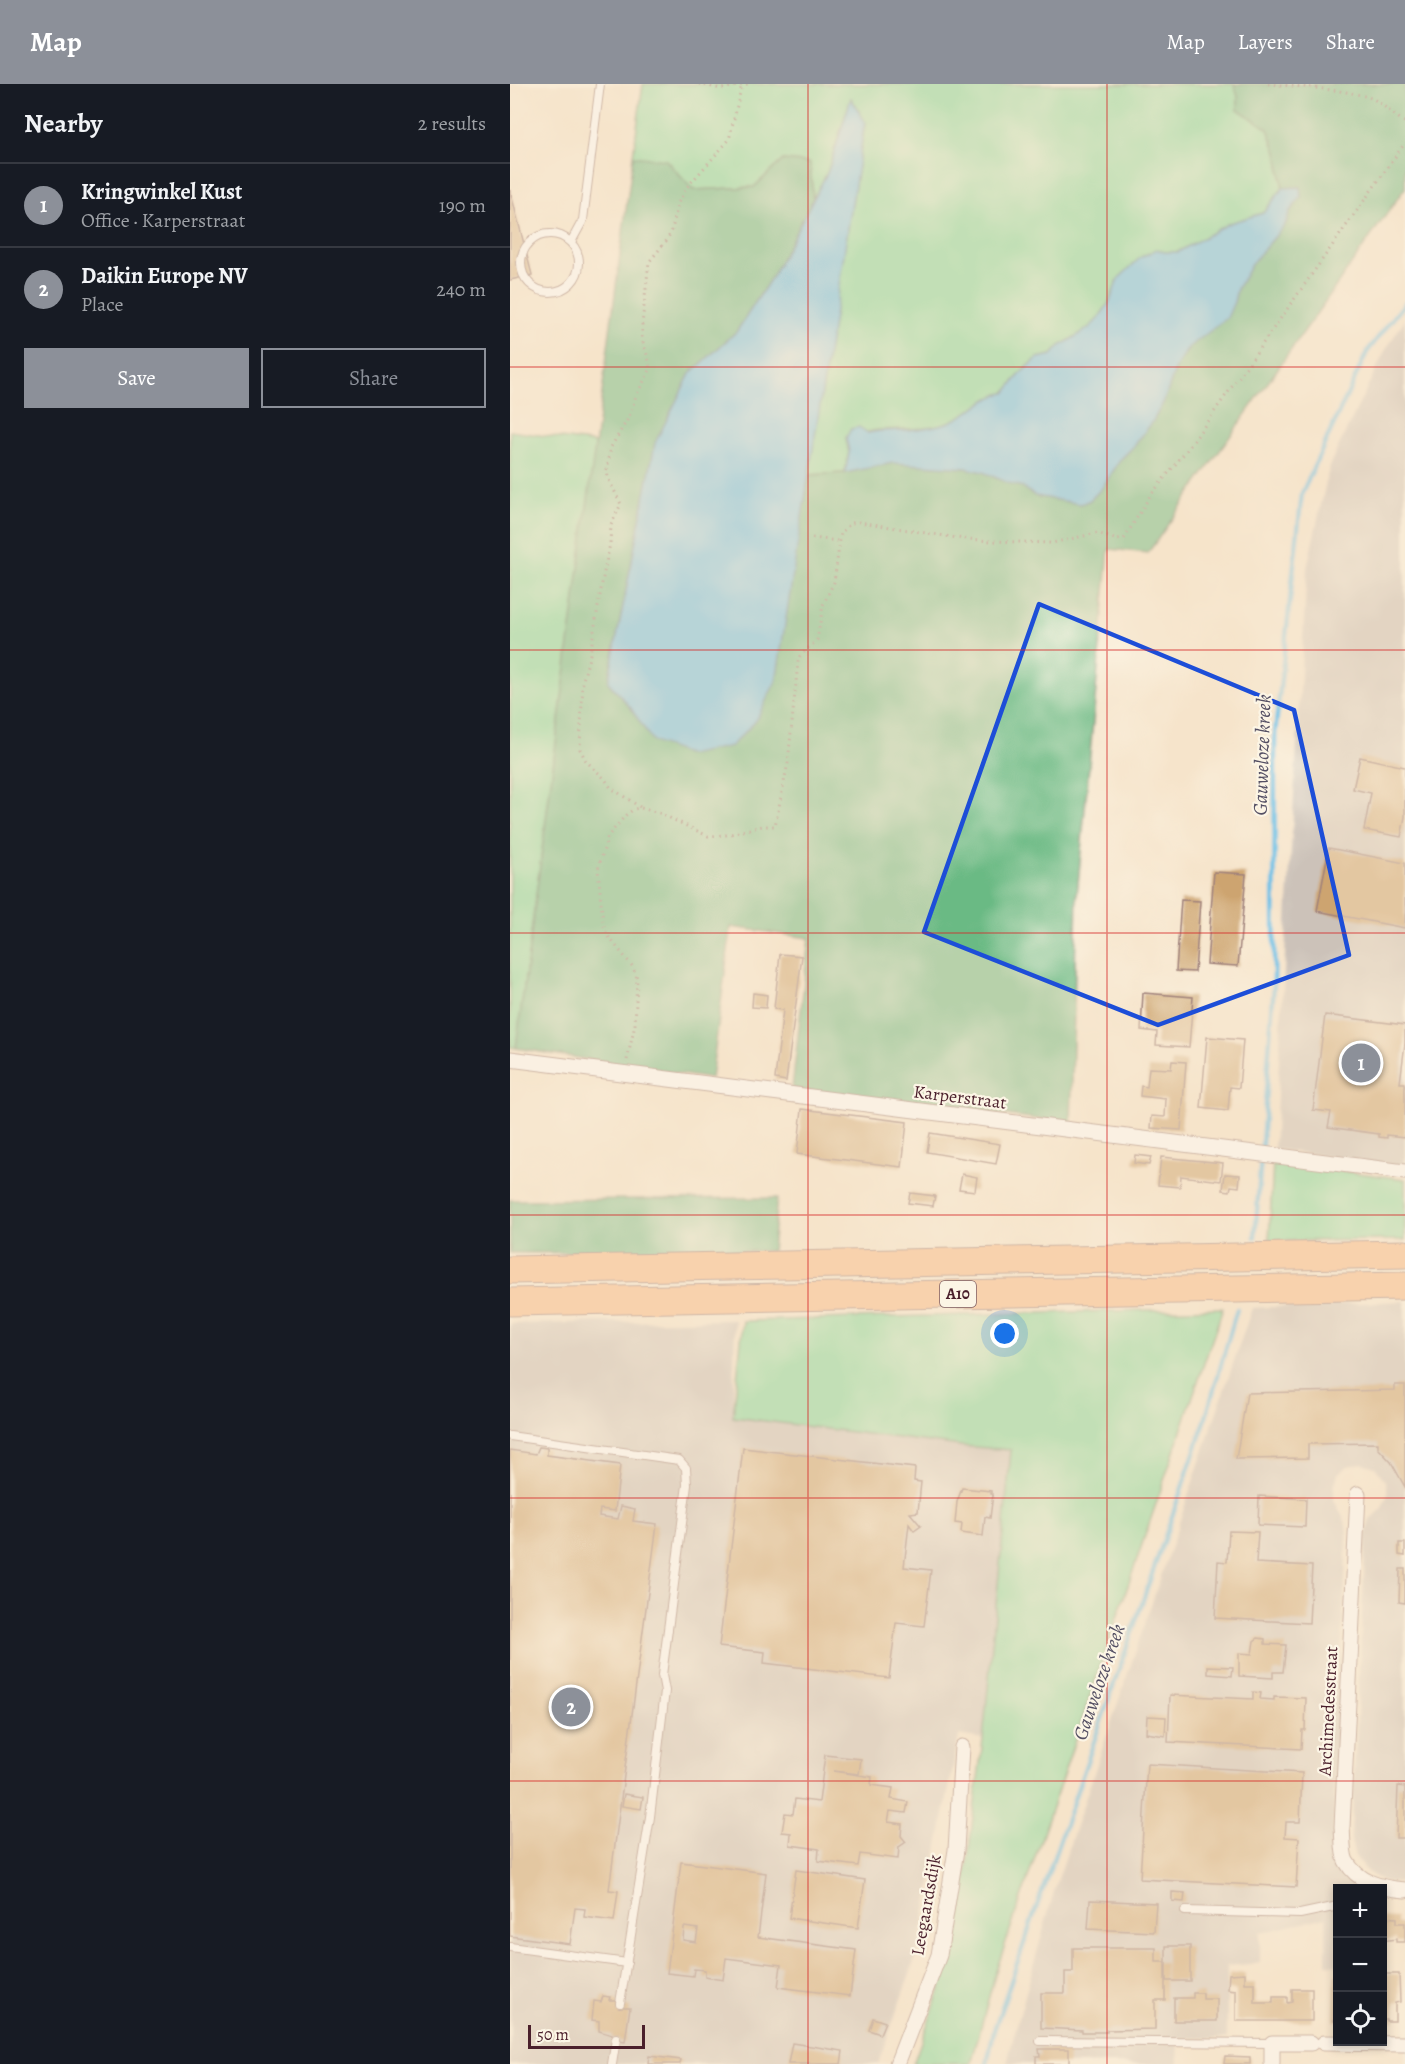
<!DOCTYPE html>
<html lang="en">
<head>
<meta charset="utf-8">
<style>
  body { margin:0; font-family:Alegreya,serif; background:#242831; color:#f1f3f6 }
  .controls { position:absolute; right:18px; bottom:18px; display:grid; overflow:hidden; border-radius:0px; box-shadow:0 3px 9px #0003 }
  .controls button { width:54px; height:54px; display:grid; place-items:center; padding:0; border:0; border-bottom:2px solid #363941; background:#171b24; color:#f1f3f6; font:30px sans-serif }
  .scale { position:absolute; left:18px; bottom:15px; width:117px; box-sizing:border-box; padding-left:6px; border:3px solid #4a1f2b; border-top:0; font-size:16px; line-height:21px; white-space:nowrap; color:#4a1f2b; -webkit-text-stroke:4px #fcf5e5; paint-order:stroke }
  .you { position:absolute; left:495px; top:1250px; width:21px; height:21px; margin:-15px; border:4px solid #fff; border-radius:50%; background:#1a73e8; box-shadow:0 0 0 9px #1a73e833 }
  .badge { display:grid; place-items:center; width:39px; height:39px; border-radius:50%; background:#8c9099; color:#fff; font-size:20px; font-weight:700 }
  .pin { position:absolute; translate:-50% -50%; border:3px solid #fff; box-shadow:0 2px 6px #0006 }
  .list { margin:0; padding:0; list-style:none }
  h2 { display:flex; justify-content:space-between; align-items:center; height:78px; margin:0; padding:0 24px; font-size:26px }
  h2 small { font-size:20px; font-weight:400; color:#9ea1a6 }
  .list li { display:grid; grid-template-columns:39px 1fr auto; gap:18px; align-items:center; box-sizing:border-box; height:84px; padding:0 24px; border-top:2px solid #363941 }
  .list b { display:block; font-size:22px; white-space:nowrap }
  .list p { margin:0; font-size:20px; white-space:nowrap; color:#9ea1a6 }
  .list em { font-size:20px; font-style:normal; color:#9ea1a6 }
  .actions { display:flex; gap:12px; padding:18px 24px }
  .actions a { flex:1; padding:14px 0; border:2px solid #8c9099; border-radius:0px; text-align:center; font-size:21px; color:#8c9099 }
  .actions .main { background:#8c9099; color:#fff }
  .icon { flex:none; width:33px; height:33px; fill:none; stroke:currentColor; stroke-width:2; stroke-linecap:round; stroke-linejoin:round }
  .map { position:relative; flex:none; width:895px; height:1980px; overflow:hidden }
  header { display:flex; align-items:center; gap:36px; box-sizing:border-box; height:84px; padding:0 30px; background:#8c9099; color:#fff }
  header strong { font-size:28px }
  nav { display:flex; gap:33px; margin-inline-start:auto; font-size:21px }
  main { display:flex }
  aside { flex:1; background:#171b24 }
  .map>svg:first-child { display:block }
</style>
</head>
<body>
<header>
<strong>Map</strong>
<nav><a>Map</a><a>Layers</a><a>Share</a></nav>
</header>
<main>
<aside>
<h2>Nearby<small>2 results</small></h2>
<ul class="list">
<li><span class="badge">1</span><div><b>Kringwinkel Kust</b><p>Office · Karperstraat</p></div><em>190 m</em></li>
<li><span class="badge">2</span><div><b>Daikin Europe NV</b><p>Place</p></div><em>240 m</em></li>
</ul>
<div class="actions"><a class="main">Save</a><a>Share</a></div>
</aside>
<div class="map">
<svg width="895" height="1980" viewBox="0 0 895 1980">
  <rect width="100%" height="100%" fill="#fcf5e5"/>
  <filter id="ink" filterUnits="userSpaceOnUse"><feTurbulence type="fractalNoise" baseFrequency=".0167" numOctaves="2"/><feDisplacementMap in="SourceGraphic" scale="12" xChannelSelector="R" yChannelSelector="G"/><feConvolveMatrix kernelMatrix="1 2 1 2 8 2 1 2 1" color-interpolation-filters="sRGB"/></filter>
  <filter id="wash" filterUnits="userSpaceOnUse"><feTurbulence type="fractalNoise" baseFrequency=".008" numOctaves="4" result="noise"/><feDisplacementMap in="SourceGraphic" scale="24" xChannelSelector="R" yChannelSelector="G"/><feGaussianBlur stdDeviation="1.35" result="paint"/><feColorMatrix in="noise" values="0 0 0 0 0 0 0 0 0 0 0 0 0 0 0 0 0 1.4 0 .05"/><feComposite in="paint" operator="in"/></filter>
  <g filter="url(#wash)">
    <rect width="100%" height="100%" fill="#f6e4cb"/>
    <path fill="#ccc2b9" d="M895 235V1083L764 1065 797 484 820 380 875 267Z
      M895 1217V1799L877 1798 865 1793 854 1785 845 1772 841 1756 856 1449 860 1436 871 1426 878 1410 876 1398 865 1383 852 1379 838 1382 828 1389 824 1403V1416L835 1437 837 1448 823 1748 825 1767 829 1781 850 1804H828L827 1881 816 1880V1833L750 1849V1879L717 1882V1954H669L668 1980H497L503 1955 545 1804 742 1224Z
      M225 1236 223 1333 451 1362 501 1366 473 1655 449 1651 409 1864 368 1980H0V1240Z"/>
    <path fill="#84da9d" stroke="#677c64" stroke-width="1.5" d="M133 0H724L728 12V25L758 45 767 68 773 104 753 129 719 140 668 168H654L647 166 631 173 622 184 602 209 599 219 588 235 580 244 550 262 542 271 528 274 512 288 495 309C475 312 458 332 437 339 415 346 395 345 372 346 361 346 347 351 336 354L339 368 335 389 298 391 355 38 341 15 318 87 303 115 300 79 273 76 244 103 183 106 176 99 123 72Z
      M0 347 86 359 6 964 0 963Z
      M763 1078 895 1095V1156L759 1157Z
      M713 1224 485 1890 461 1980H403L447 1859 473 1655 501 1366 451 1362 223 1333 233 1237Z"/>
    <path fill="#6bba84" stroke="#5a6c58" stroke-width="1.5" d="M724 0H895V104L638 469 599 465 567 811 561 1039 282 1005 299 854 221 843 201 995 6 964 123 72 156 76 183 106 244 103 273 76 300 79 303 115 263 191 227 247 180 290 145 360 98 598 120 623 266 597 298 391 335 389 383 379 456 384 473 388 498 399 512 403 525 412 571 420 580 416 592 404 611 375 624 362 643 337 654 317 665 286 673 271 724 218 727 205 742 179 775 141 780 127 791 114 790 103 773 104 767 68 758 45 728 25V12Z
      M267 1114 262 1167 0 1169V1116Z"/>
    <path fill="#6bc0e7" stroke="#5a7089" stroke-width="1.5" d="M341 14 355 38 266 597 245 638 221 662 179 671 143 658 120 623 98 598 145 359 180 290 227 247 263 191 318 87Z
      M790 103 791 114 780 127 775 141 742 179 727 205 724 218 717 234 678 264 665 286 654 317 643 337 624 362 611 375 592 404 580 416 571 420 525 412 512 403 498 399 473 388 456 384 383 379 335 389 339 368 336 354 341 345 349 343 358 349C370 346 379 347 391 346 406 346 422 343 437 339 458 332 474 312 495 309L512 288 528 274 542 271 550 262 579 244 588 235 599 219 608 195 631 173 647 165 654 168H668L719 139 753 129 773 104Z"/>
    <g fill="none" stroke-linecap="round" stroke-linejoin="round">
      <path stroke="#6bc0e7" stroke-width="4.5" d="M745 1153 764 900 765 649 792 409 857 268 895 219
        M477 1980 484 1946 694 1340 727 1225"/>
    </g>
    <g id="blocks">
      <path fill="#cda46f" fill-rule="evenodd" d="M0 106 22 191 0 196Z
        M850 673 895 683V733L891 753 854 746 861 709 843 705Z
        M819 764 895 779V844L807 827Z
        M704 788 736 790 728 882 697 880Z
        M671 816 690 817 685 888 666 887Z
        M270 870 292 872 276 997 265 995 273 926 264 925Z
        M243 909 257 911 256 924 242 923Z
        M633 909 683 913 679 963 646 961 647 948 631 946Z
        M815 931 895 941V959L890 999H895V1053L877 1051V1054L869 1053V1050L818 1043 821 1028 803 1026Z
        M697 953 733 956 729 1004 720 1003 718 1027 691 1024Z
        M662 977 676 978 671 1046 641 1044 642 1032 655 1033 656 1015 630 1012 631 1002 637 1003 639 984 661 985Z
        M292 1025 397 1038 392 1083 287 1070Z
        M420 1049 490 1060 486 1080 417 1068Z
        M625 1071 641 1073 639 1081 624 1079Z
        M651 1073 713 1079 711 1097 671 1092 670 1103 648 1101Z
        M452 1090 467 1093 465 1107 449 1105Z
        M715 1090 730 1091 729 1103 721 1102 720 1107 713 1106Z
        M400 1109 425 1112 423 1122 398 1119Z
        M885 1301H895V1403L881 1378 868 1364V1359L798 1360V1374L726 1375 737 1309 885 1306Z
        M29 1363 37 1364V1371L110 1381 105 1427 90 1425 89 1432 108 1435 111 1422 125 1425 123 1437 147 1440 99 1806 108 1807 104 1837 74 1833 75 1825 65 1824 60 1860 0 1852V1366L26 1370Z
        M233 1364 405 1384 404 1397 411 1398 408 1428 400 1429 411 1442 404 1447 399 1440 394 1483 421 1486 414 1542 386 1539 379 1594 254 1579 255 1568 209 1563Z
        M452 1404 481 1407V1410H483L480 1434 475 1433 473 1452 451 1449 452 1440 445 1439 447 1418Z
        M749 1412 796 1415 795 1443 748 1441Z
        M719 1447 748 1448 746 1479 802 1482 799 1539 705 1534 708 1477 717 1478Z
        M889 1459H895V1472L889 1471Z
        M890 1485H895V1519L889 1518Z
        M748 1554 755 1555V1560L776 1561 773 1588H763V1594L729 1592V1569L742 1570 744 1557Z
        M698 1582 723 1583 722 1592 698 1590Z
        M743 1608 751 1609 750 1615 764 1616V1613L796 1614 795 1646H792L791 1665 658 1658 660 1611 743 1615Z
        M637 1632 656 1633 655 1652 636 1649Z
        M315 1671 351 1675 349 1690 323 1687 362 1693 361 1701 383 1704 381 1715 398 1718 396 1729 380 1727 378 1738 392 1740 391 1752 396 1758 389 1763 388 1775 350 1770 348 1782 308 1777 309 1765 280 1761 281 1749 272 1748 275 1729 283 1730 285 1715 309 1718Z
        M637 1680 792 1689 790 1738H776L775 1753 789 1754 786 1803 630 1795Z
        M888 1702 895 1703V1754H886Z
        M114 1710 133 1713 131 1725 112 1722Z
        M171 1778 256 1789 248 1853 346 1866 340 1912 268 1903 271 1881 216 1874 213 1896 195 1893V1886L184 1885 183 1892 157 1889ZM174 1843 188 1845 186 1858 173 1856Z
        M286 1786 355 1796 348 1844 279 1834Z
        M662 1808 675 1809 674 1818 662 1817Z
        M580 1816 646 1819 644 1848 578 1845Z
        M872 1833 887 1834V1839H895V1858H886V1855L872 1857Z
        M656 1862H680V1897H656Z
        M563 1864H646V1878H655V1916H645V1945L597 1946V1948H572V1946L531 1944V1909H555V1888H563Z
        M735 1889V1899H745V1919H763V1913H777V1919L782 1918V1905H802V1937H726V1907L718 1906 719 1890Z
        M872 1890H889L890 1918 885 1919V1937H876V1935H872Z
        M825 1891H828V1937H824Z
        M683 1909H693V1915H707V1937H664V1914H683Z
        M93 1912 100 1913 99 1916H107L106 1919 113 1920V1923H120L115 1958 109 1957V1955L102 1954V1951L89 1947V1937L82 1936 84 1917 91 1918Z
        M363 1934 375 1938 370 1950 359 1946Z
        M282 1959 333 1967 331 1980H278Z
        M529 1965H559V1980H526V1972H530Z
        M139 1972 171 1976 170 1980H138Z
        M715 1972 740 1973V1980H714Z"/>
    </g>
  </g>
  <g filter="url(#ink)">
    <use href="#blocks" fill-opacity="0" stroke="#a0827b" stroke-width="1.5"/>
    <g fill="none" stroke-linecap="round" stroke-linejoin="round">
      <g stroke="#a0827b" stroke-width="10">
        <path id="lane" d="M11 179a29 29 0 1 1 58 0a29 29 0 1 1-58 0Z
          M61 158 73 136 90 0
          M0 1352 169 1376 176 1384 177 1401 152 1591 155 1607 140 1733 110 1919
          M675 1827 790 1830 828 1822
          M0 1863 117 1879
          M530 1957 762 1959
          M102 1980 106 1955"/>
      </g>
      <g stroke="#a0827b" stroke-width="17">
        <path id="street" d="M0 975 895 1088
          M848 1410 832 1743C833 1753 832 1769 836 1777 848 1799 872 1804 895 1806
          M814 1959 895 1960
          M387 1980 429 1871 446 1766 452 1663
          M762 1980V1959H801"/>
      </g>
      <g stroke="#a0827b" stroke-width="29">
        <path id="highway" d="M0 1186 895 1170
          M0 1218 895 1202"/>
      </g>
      <path stroke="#a0827b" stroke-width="3" stroke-dasharray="1.5 4.5" stroke-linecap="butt" d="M189 0 211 5 238 0
        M758 0C781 2 847 6 865 16 876 23 884 32 895 38
        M302 454 328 457
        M130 723 101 704 95 695 76 677 70 665 73 596 80 570 94 488 100 460 101 441 111 420 98 394 97 386 101 363 119 333 126 312 140 286 139 277 132 255V240L139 178 157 156 162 146 168 119 177 103 219 56 232 0
        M117 976 125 941 127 894 123 883 98 852 93 839 88 785 98 752 116 731 124 725 131 724 149 729 198 752 217 751 252 742H265L278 679 288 578 290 572 307 556 313 521 324 498 331 449 341 439 350 438 447 454 481 457 542 459 587 449 607 456 614 455 640 412 680 362 895 59"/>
      <use href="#lane" stroke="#fff" stroke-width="8"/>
      <use href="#street" stroke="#fff" stroke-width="15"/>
      <use href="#highway" stroke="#fabc8b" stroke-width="27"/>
    </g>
  </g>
  <path d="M0 0H895V1980H0ZM529 520 784 626 839 871 648 941 414 848Z" fill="#f6e4cb" fill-opacity=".55" fill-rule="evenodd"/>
  <path fill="none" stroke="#1d4ed8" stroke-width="4.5" stroke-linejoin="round" d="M529 520 784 626 839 871 648 941 414 848Z"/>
  <path fill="none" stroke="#d62828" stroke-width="1.5" stroke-opacity="0.55" d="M298 0V1980M597 0V1980M0 283H895M0 566H895M0 849H895M0 1131H895M0 1414H895M0 1697H895"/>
  <g text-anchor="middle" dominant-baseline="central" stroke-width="4.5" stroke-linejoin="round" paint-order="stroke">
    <rect fill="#fcf5e5" stroke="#7f5f63" stroke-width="1.5" x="430" y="1197" width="36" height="26" rx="4.5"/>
    <g font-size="16" font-weight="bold" fill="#4a1f2b">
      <text x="448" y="1210">A10</text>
    </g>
    <g font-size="18" fill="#4a1f2b" stroke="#fcf5e5">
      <text transform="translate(450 1013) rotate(7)">Karperstraat</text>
      <text transform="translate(818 1627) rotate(-87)">Archimedesstraat</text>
      <text transform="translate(416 1821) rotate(-80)">Leegaardsdijk</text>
    </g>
    <g font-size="20" font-style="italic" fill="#544f63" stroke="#fcf5e5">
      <text transform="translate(752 671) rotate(-88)">Gauweloze kreek</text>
      <text transform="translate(589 1598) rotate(-71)">Gauweloze kreek</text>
    </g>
  </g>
</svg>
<div class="controls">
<button>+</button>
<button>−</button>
<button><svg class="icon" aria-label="locate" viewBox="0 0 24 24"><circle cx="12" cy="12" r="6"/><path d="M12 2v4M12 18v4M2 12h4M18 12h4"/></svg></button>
</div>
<div class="scale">50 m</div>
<div class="you"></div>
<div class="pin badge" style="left:851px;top:979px">1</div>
<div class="pin badge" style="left:61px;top:1623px">2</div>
</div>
</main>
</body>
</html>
